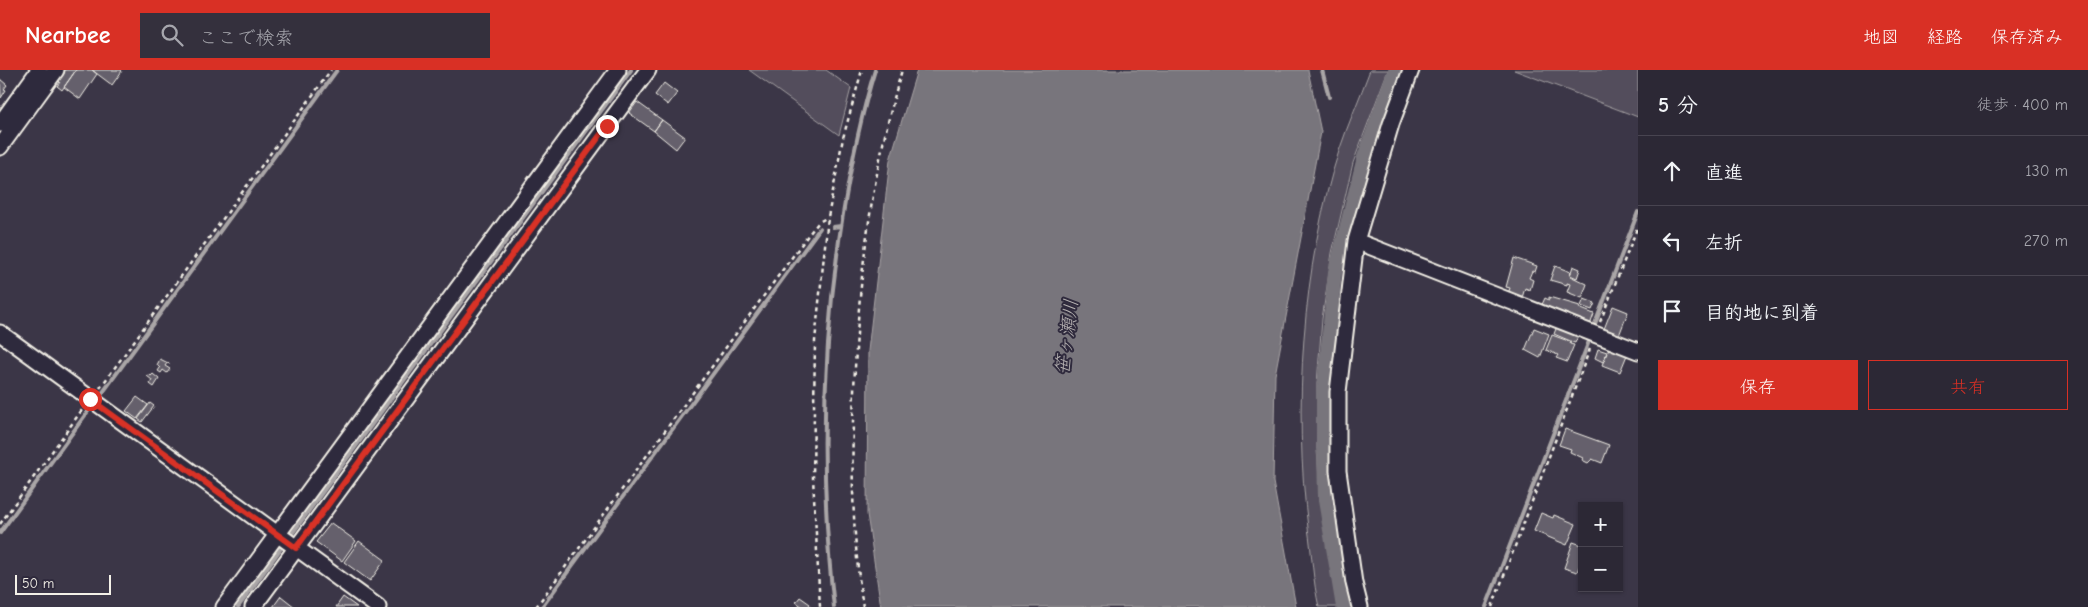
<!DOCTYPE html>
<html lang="ja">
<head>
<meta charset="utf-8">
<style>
  body { margin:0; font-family:"Comic Neue","Klee One",sans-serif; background:#34303d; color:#f1f3f6 }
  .controls { position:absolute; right:15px; bottom:15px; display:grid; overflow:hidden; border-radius:0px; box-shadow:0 1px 4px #0004 }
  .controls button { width:45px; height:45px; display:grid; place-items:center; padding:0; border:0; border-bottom:1px solid #484450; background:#2c2835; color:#f1f3f6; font:25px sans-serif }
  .scale { position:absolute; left:15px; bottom:12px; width:96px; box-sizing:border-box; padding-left:5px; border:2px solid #f4f1e8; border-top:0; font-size:14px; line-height:18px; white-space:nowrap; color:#f4f1e8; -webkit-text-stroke:4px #2f2a3d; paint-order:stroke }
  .stop { position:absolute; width:15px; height:15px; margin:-11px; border:4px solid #d93025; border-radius:50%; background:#fff }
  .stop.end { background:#d93025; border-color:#fff; box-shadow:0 1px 5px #0008 }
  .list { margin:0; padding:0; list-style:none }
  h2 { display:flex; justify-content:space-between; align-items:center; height:65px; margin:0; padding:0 20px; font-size:21px }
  h2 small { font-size:16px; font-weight:400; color:#a6a6ad }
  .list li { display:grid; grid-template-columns:32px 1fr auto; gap:15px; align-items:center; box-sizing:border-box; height:70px; padding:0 20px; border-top:1px solid #484450 }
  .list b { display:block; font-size:19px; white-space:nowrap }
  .list em { font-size:16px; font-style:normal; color:#a6a6ad }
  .actions { display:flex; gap:10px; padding:15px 20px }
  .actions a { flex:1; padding:11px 0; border:1px solid #d93025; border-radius:0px; text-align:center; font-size:18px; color:#d93025 }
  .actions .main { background:#d93025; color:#fff }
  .icon { flex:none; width:28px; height:28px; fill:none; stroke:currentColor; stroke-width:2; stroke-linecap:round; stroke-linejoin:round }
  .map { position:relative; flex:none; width:1638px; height:537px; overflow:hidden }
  header { display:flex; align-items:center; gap:30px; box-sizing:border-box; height:70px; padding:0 25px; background:#d93025; color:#fff }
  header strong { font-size:24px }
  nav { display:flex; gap:28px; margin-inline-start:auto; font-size:18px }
  .search { width:350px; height:45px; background:#34303d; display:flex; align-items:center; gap:12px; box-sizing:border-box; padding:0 18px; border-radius:0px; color:#a6a6ad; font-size:19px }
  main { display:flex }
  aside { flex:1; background:#2c2835 }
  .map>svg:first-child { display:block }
</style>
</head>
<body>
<header>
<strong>Nearbee</strong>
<div class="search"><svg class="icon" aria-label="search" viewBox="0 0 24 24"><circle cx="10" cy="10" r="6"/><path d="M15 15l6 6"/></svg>ここで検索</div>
<nav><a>地図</a><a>経路</a><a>保存済み</a></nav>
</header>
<main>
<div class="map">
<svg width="1638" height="537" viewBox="0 0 1638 537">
  <rect width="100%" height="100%" fill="#3b3647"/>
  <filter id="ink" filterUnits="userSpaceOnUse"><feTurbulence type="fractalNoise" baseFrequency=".02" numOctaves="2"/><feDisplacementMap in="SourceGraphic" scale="10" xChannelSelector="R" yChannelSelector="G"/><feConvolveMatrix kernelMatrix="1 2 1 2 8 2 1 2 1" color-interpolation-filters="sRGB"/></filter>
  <g filter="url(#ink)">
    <path fill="#534e5c" stroke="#a4a0a2" d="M749 0H826L851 18 839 65Z
      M1370 0H1388L1353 93 1332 183 1322 249 1317 314V379L1321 439 1338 537H1319C1313 512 1312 484 1308 458 1293 340 1302 195 1339 81 1348 54 1360 27 1370 0Z
      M1514 0H1638V47Z"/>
    <path fill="#78747b" stroke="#aaa6a7" d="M917 0H1308L1321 62 1275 305 1273 412 1296 537H881L867 444 868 281 890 90Z"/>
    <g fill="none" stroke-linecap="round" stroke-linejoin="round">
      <path stroke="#aaa6a7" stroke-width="4" d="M1322 0 1329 27
        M833 157 841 156
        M1593 259 1638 142
        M101 325 337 0
        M0 463 91 337
        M288 469 631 0
        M238 537 284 474
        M542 537 820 158
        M834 537C819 406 822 274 843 144 851 95 860 48 875 0
        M1486 537 1591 266"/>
      <path stroke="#78747b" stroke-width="14" d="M1343 537 1325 430 1323 326 1335 202 1364 87 1395 0"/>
    </g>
    <path fill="#65616c" stroke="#f4f1e8" d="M61 0H76L62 20 57 16 60 12 55 8Z
      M76 0H92L97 4 80 29 64 17Z
      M92 0H121L122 1 112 15Z
      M0 9 7 15 4 19 6 20 1 28Z
      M664 13 677 23 668 35 655 25Z
      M637 32 662 50 654 61 629 43Z
      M662 50 685 67 676 79 654 61Z
      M1514 188 1537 196 1535 202 1532 201 1529 208 1533 210 1530 220 1525 218 1521 231 1507 226 1510 218 1506 217Z
      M1555 196 1571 202 1570 206 1587 214 1582 228 1567 222 1570 214 1567 213V215L1550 210Z
      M1573 196 1580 199 1577 208 1570 205Z
      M1549 227 1580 236 1579 238 1594 244 1589 258 1540 239 1545 228 1549 230Z
      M1584 229 1595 233 1592 240 1581 236Z
      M1613 236 1628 242 1618 268 1605 264 1606 260 1604 259Z
      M1557 256 1579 264 1575 273 1554 264Z
      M1534 258 1549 264 1540 288 1525 280Z
      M1552 265 1571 272 1570 274 1574 275 1567 292 1556 288 1558 285 1546 280Z
      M1609 278 1627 285 1620 302 1602 295Z
      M1598 279 1607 282 1603 292 1595 288Z
      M160 289 170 294 167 293 165 296 170 299 167 303 163 300 161 303 158 301 160 298 157 295Z
      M149 304 151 306 153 304 159 309 154 317 150 314 152 310 147 306Z
      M137 327 148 335 137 349 126 341Z
      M150 333 154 336 142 352 138 349Z
      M1565 359 1609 375 1602 393 1592 389 1588 393 1582 390 1583 388 1570 382 1571 379 1559 375Z
      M1541 443 1553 448 1554 445 1576 454 1567 475 1534 461Z
      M331 453 356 471 342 491 316 472Z
      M359 471 385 490 370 511 344 492Z
      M1573 472 1582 475V490L1577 502 1564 498Z
      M281 526 295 537H273Z
      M343 527 357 537H336Z
      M800 527 810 534 808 537H803L796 532Z"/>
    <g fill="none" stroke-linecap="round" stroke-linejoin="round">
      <g stroke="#f4f1e8" stroke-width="19">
        <path id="minor" d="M0 54 39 0
          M0 77 56 0
          M1356 171 1638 281
          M0 263 378 537
          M224 537 618 0
          M253 537 648 0
          M1360 537 1354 513 1338 401V322L1356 171 1391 54 1411 0"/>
      </g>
      <path stroke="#f4f1e8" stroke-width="2.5" stroke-dasharray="4 4" stroke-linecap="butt" d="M1600 252 1638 156
        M100 318 331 0
        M0 454 82 340
        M536 537 809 164 819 152 828 147
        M820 537 813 408 815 271 828 147 843 68 862 0
        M863 537C852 466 851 393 854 321 858 213 871 104 902 0
        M1492 537 1591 276"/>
      <use href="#minor" stroke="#2f2a3d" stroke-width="15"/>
    </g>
  </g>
  <g fill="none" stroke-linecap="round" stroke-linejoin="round" filter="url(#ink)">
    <path stroke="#d93025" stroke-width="6" d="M90 329 296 478 607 56"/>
  </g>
  <g text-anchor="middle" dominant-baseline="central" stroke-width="4" stroke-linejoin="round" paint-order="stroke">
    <g font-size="19" font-style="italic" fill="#b6b2b2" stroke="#2f2a3d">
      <text transform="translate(1067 267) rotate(-83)">笹ヶ瀬川</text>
    </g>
  </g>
</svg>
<div class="controls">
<button>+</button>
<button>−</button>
</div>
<div class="scale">50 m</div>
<div class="stop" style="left:90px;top:329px"></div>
<div class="stop end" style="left:607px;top:56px"></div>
</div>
<aside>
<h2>5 分<small>徒歩 · 400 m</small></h2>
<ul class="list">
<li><svg class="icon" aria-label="ahead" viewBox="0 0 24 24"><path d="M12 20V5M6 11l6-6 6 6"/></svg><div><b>直進</b></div><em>130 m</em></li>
<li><svg class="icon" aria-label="left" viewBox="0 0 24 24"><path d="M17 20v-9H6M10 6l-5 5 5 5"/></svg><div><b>左折</b></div><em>270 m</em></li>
<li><svg class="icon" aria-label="arrive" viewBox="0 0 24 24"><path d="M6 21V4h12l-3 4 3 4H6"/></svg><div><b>目的地に到着</b></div></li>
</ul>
<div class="actions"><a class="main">保存</a><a>共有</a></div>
</aside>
</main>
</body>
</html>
